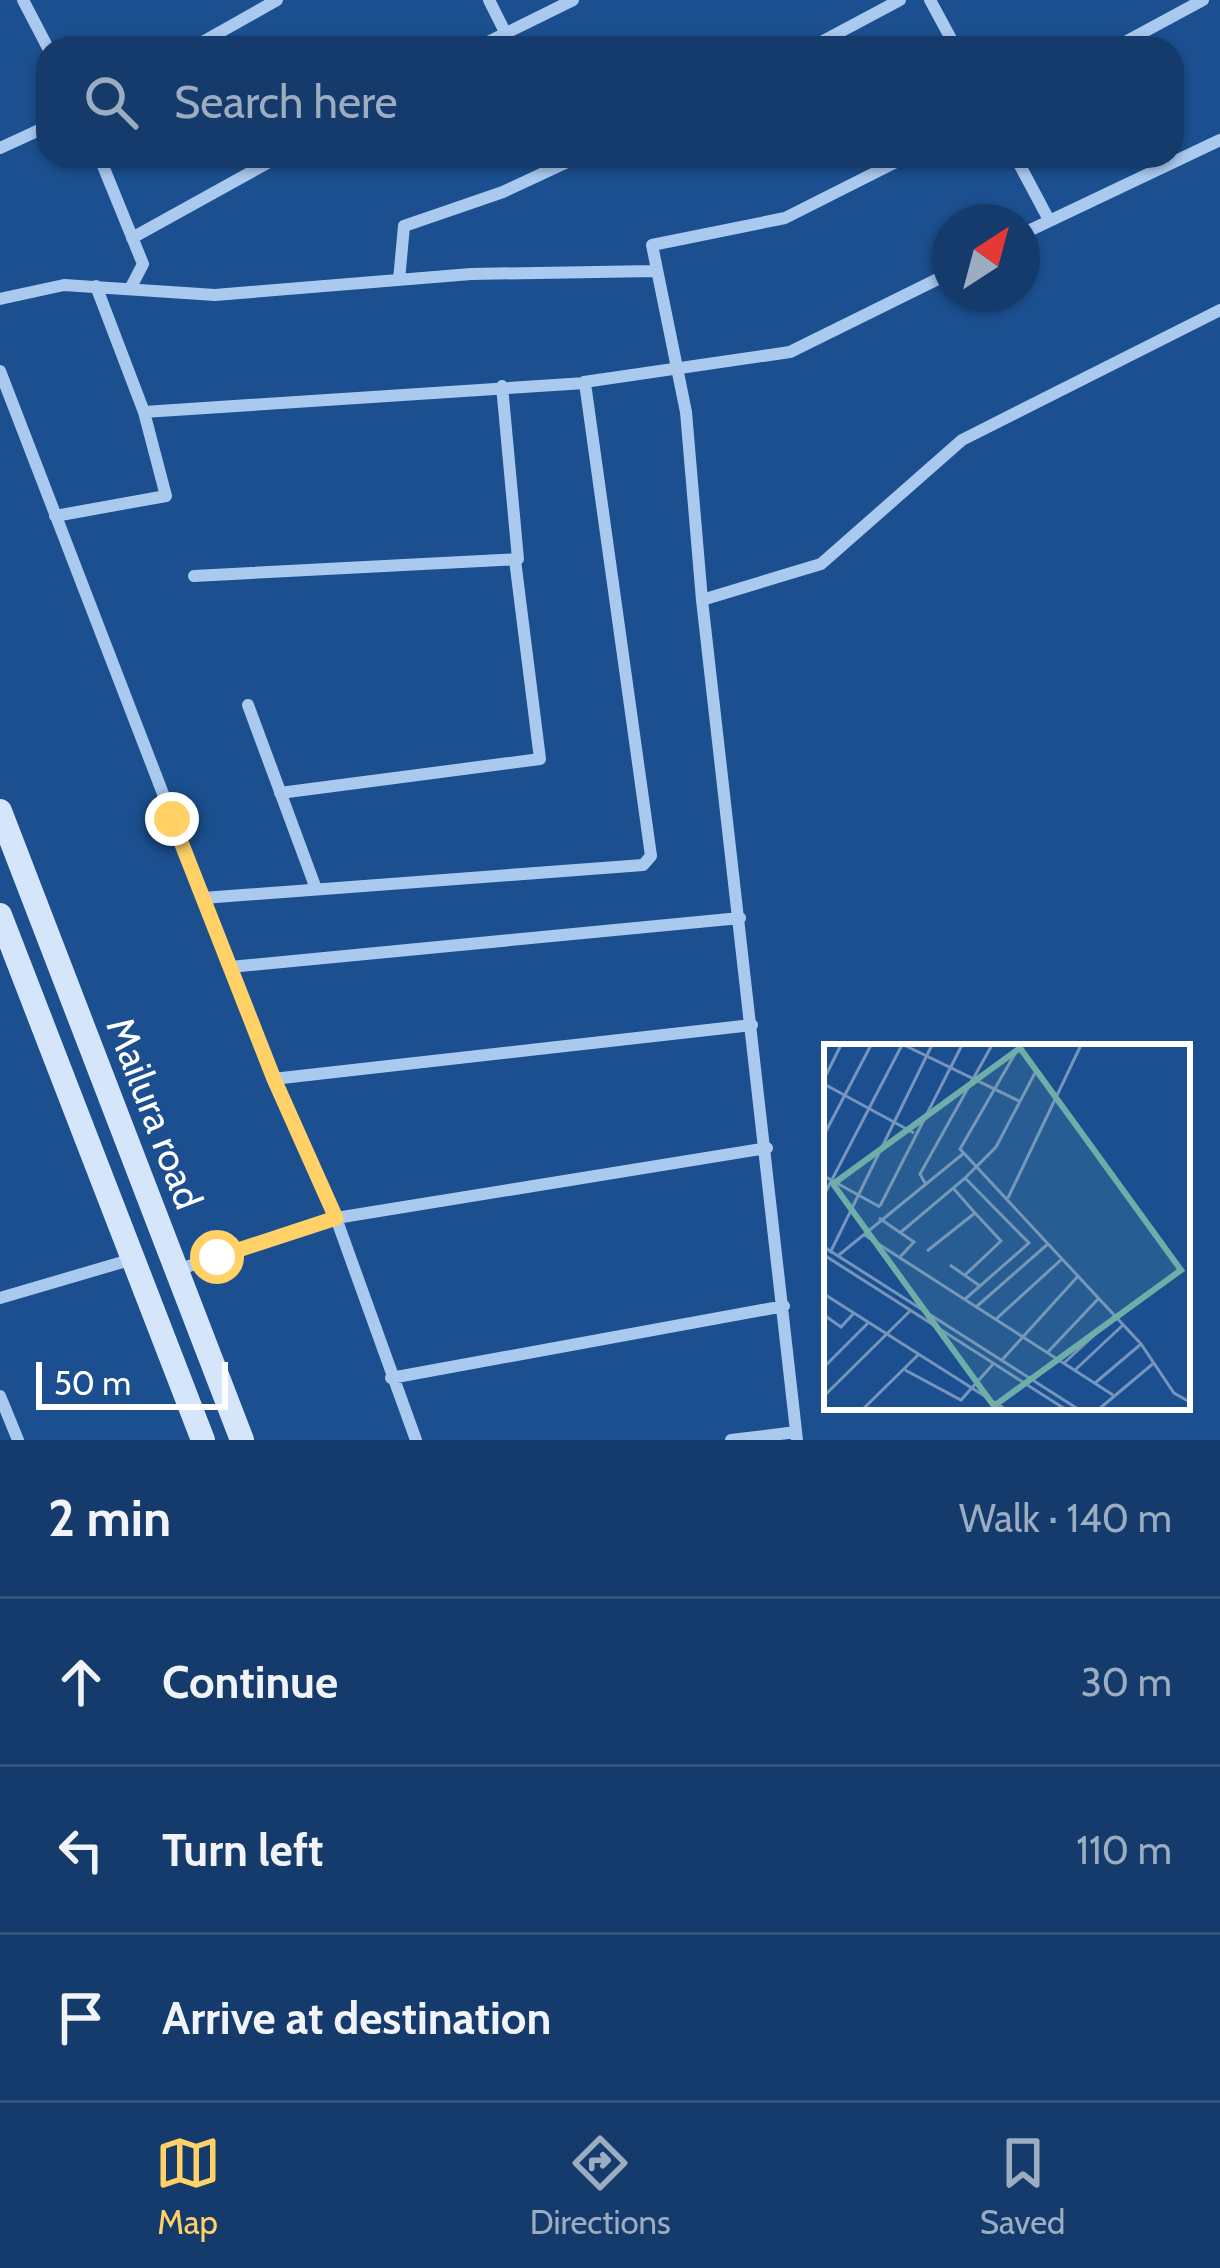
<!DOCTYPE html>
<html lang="en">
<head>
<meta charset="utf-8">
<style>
  body { margin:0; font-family:Cabin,sans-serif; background:#1d4271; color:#f1f3f6 }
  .compass { position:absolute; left:932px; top:204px; width:108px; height:108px; border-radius:50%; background:#143b6b; box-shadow:0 3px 9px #0004; rotate:36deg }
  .scale { position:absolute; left:36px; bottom:30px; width:192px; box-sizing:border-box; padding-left:12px; border:6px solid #fff; border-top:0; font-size:33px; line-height:42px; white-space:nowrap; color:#fff; -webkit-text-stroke:9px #1b4f8f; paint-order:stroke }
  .stop { position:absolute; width:36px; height:36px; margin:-27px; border:9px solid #ffd166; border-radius:50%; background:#fff }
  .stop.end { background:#ffd166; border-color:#fff; box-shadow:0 3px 12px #0008 }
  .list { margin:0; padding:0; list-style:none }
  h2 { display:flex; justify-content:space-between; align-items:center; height:156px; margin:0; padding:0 48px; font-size:51px }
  h2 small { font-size:39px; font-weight:400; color:#9dadc1 }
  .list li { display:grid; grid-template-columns:78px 1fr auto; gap:36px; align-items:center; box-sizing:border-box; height:168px; padding:0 48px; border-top:3px solid #33557e }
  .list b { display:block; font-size:45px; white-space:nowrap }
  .list em { font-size:39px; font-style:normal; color:#9dadc1 }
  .icon { flex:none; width:66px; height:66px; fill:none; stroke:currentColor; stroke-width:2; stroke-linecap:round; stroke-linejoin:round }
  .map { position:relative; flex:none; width:1220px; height:1440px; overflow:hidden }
  .search { position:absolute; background:#143b6b; box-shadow:0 3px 9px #0004; left:36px; right:36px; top:36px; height:132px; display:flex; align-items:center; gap:30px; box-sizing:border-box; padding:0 42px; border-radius:36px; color:#9dadc1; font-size:45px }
  .sheet { height:660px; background:#143b6b }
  nav { display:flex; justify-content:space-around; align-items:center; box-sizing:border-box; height:168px; border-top:3px solid #33557e; background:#143b6b; font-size:33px; color:#9dadc1 }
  nav a { display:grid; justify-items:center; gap:6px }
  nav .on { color:#ffd166 }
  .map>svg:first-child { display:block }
</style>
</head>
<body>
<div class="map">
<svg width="1220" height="1440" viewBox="0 0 1220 1440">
  <rect width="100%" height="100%" fill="#1b4f8f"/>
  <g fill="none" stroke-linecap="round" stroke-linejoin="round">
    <path stroke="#a9c9ee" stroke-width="12" d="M23 0 48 48
      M489 0 505 32
      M930 0 956 48
      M192 48 277 0
      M476 48 573 0
      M810 48 900 0
      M1114 48 1203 0
      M0 148 48 126
      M99 156 143 264 130 289
      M1015 156 1049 220
      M1022 234 1220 140
      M132 238 280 156
      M399 280 404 226 503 192 580 156
      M0 299 64 285 215 295 471 274 655 271
      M0 371 273 1079 336 1218 416 1440
      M584 382 790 352 950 273
      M144 412 585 383 651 856 643 865 203 898
      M55 516 166 496 144 412 96 286
      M194 576 518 559 502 386
      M702 600 821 564 962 440 1220 310
      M248 705 315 886
      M280 793 540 759 515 560
      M230 967 740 918
      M273 1079 752 1025
      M177 1270 336 1218 767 1148
      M0 1298 133 1259
      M391 1378 784 1306
      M0 1396 18 1440
      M731 1440 796 1432
      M797 1440 702 600 686 412 652 245 785 218 908 156"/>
    <path stroke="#d6e6fa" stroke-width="24" d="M0 811 242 1440
      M0 915 203 1440"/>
  </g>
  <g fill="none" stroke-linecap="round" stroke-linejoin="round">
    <path stroke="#ffd166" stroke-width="15" d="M172 819 274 1079 336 1218 217 1257"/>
  </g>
  <g text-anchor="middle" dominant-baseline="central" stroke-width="10" stroke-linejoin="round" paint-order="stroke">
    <g font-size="39" fill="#fff" stroke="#1b4f8f">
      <text transform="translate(155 1113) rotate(69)">Mailura road</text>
    </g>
  </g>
  <g transform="translate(824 1044)">
    <rect width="366" height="366" fill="#1b4f8f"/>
    <path fill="none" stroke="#7695bc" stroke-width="3" d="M80 1 195 57M196 1 136 105 317 300 350 349 366 358M0 35 17 1M0 40 90 89M0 91 47 1M0 132 56 163M141 134 172 103 213 25M101 139 96 130 168 1M0 151 78 1M184 154 257 1M56 162 138 1M55 174 90 198 75 214M77 188 141 134 205 199 140 256M39 190 289 351M0 203 254 365M103 207 151 169 129 144M6 209 108 1M0 211 241 365M15 211 140 109M126 221 156 242M141 231 177 197 151 169M0 250 181 365M152 263 225 199M0 271 17 283 30 269M171 276 239 214M223 309 275 254M178 316 255 231M240 319 291 272M0 323 44 279M81 326 137 356 170 319M251 326 299 281M271 339 317 300M0 352 87 266M39 365 94 311M275 365 331 318"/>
    <path fill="#6fada8" fill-opacity="0.15" stroke="#6fada8" stroke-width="6" d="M196 4 357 226 170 362 9 140Z"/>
    <rect width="366" height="366" fill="none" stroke="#fff" stroke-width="6"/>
  </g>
</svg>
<svg class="compass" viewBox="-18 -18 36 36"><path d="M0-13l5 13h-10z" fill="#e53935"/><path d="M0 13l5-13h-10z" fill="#9dadc1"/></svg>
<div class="scale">50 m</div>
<div class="stop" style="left:217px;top:1257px"></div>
<div class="stop end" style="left:172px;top:819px"></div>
<div class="search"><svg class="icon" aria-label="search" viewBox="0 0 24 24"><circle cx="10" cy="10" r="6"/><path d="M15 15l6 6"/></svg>Search here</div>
</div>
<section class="sheet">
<h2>2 min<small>Walk · 140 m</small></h2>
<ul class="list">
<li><svg class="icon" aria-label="ahead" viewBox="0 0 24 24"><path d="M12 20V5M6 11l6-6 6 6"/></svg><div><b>Continue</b></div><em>30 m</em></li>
<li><svg class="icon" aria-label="left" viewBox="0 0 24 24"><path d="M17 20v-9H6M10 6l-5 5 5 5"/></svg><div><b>Turn left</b></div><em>110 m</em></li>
<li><svg class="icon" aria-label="arrive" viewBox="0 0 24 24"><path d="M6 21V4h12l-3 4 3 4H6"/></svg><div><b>Arrive at destination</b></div></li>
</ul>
</section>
<nav>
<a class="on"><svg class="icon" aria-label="map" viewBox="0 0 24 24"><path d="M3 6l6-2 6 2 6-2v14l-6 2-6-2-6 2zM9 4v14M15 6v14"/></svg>Map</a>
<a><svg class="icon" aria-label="directions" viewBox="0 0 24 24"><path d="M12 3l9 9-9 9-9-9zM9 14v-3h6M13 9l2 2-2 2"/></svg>Directions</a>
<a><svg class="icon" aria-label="saved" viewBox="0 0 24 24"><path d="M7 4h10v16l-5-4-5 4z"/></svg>Saved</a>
</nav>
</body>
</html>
